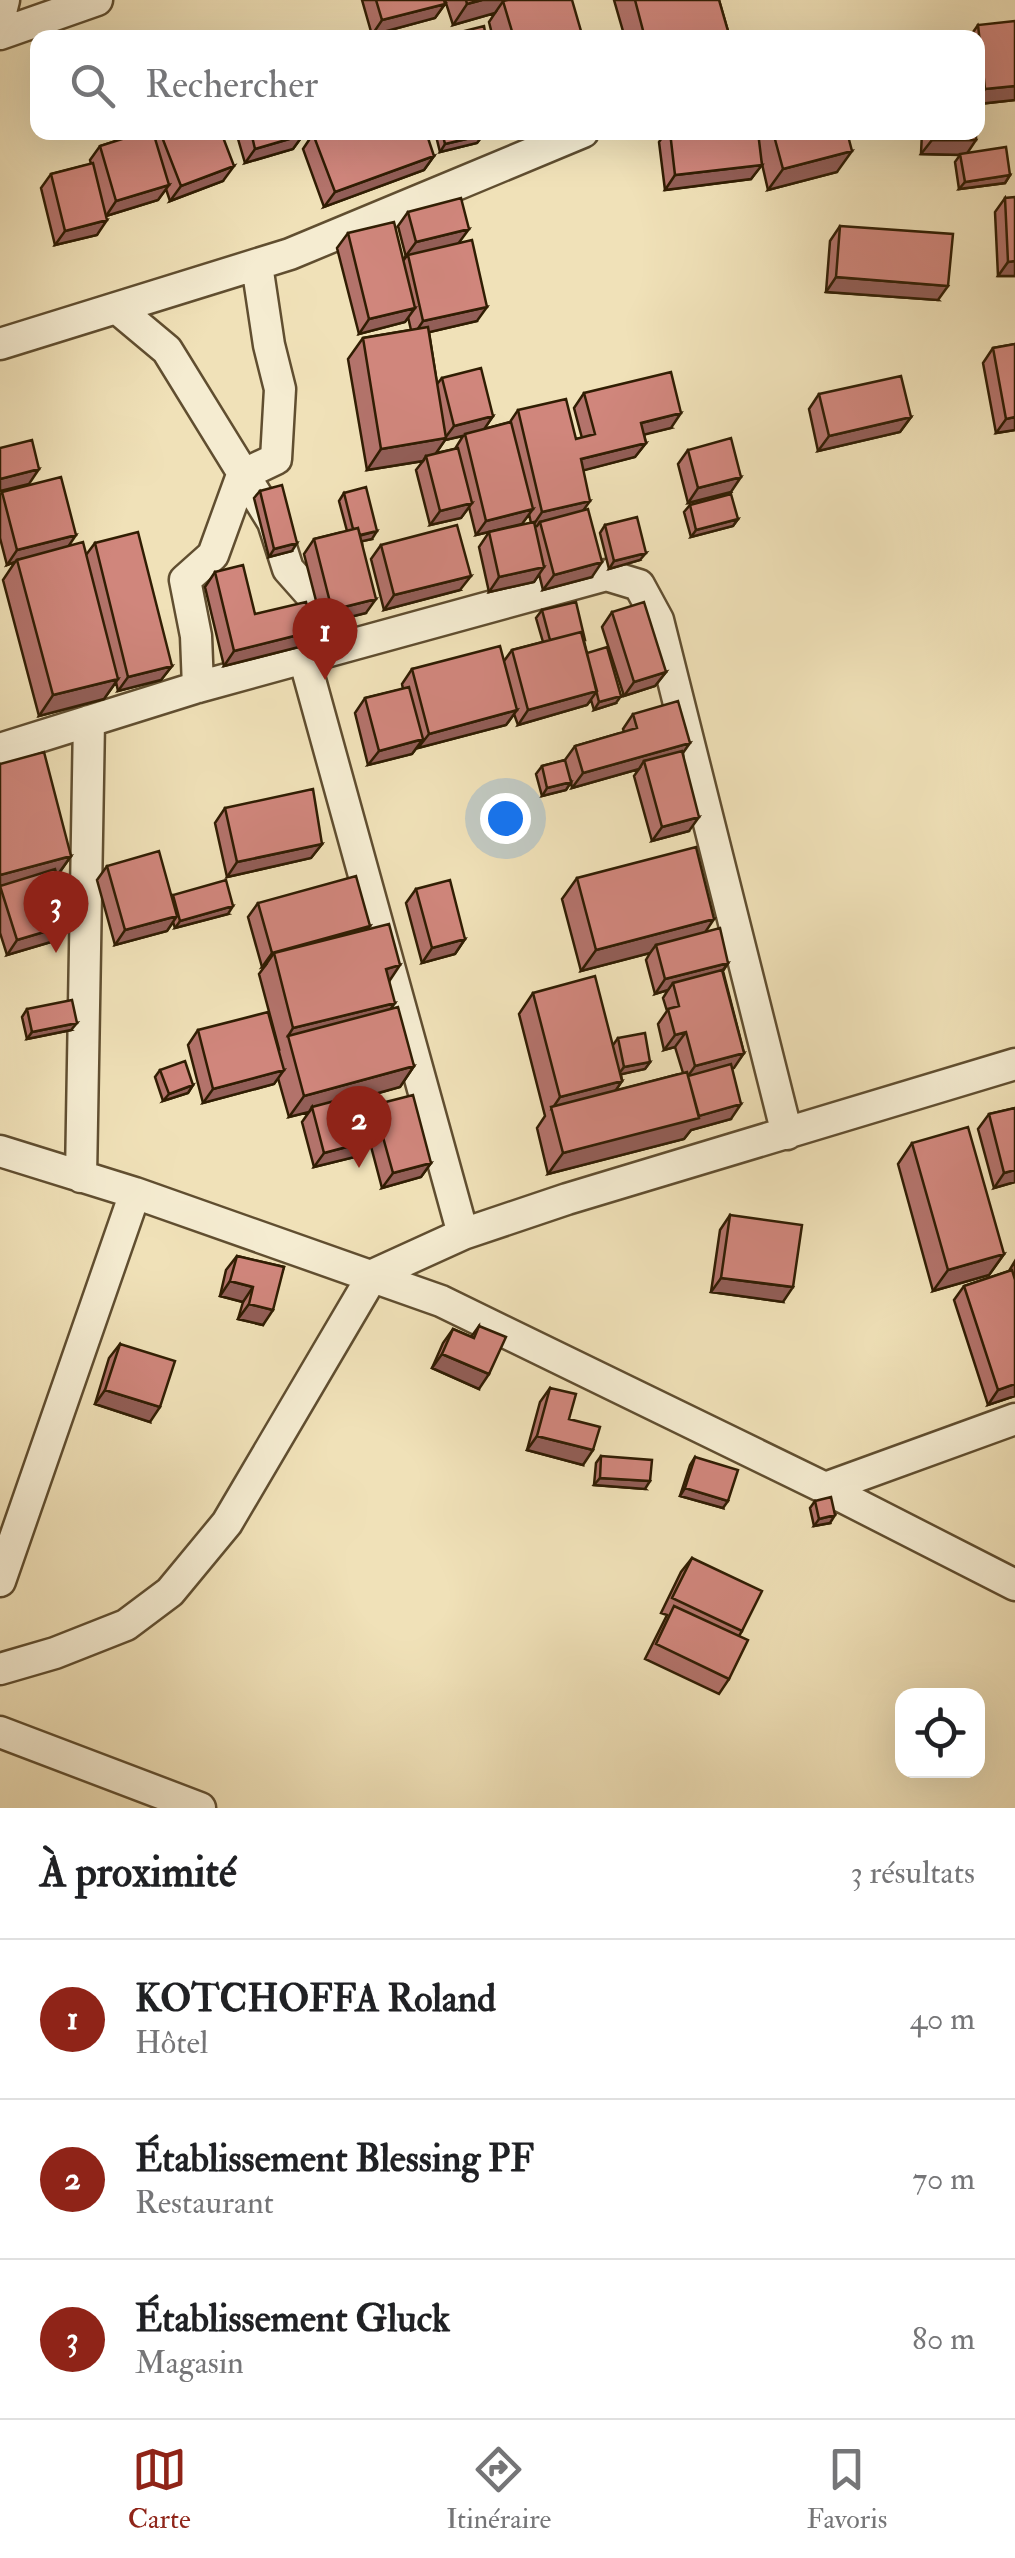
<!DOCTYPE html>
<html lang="fr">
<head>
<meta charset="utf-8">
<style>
  body { margin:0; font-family:"IM FELL Double Pica",serif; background:#f6f6f6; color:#202124 }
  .controls { position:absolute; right:30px; bottom:30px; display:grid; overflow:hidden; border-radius:20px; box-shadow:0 10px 40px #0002 }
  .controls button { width:90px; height:90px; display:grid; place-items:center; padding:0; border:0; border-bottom:2px solid #e0e0e0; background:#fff; color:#202124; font:50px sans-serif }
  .you { position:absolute; left:505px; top:818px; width:35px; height:35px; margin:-25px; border:8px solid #fff; border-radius:50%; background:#1a73e8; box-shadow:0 0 0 15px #1a73e833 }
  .badge { display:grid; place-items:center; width:65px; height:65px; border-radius:50%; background:#8f2418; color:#fff; font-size:32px; font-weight:700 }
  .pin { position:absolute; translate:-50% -82px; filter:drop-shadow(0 2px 5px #0008) }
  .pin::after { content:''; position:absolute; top:52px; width:35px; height:30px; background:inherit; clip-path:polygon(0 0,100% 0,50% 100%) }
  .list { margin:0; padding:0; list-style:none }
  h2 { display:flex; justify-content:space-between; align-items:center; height:130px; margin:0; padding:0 40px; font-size:42px }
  h2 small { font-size:32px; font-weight:400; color:#757577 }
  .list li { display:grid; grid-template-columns:65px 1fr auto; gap:30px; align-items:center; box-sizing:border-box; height:160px; padding:0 40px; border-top:2px solid #e0e0e0 }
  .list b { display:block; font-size:38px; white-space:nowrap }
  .list p { margin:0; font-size:32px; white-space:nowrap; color:#757577 }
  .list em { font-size:32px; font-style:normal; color:#757577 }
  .icon { flex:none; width:55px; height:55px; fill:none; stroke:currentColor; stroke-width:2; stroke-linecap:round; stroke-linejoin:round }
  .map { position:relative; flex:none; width:1015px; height:1808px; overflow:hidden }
  .search { position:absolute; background:#fff; box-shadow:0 10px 40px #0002; left:30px; right:30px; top:30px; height:110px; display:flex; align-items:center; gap:25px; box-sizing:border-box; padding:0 35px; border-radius:20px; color:#757577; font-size:38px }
  .sheet { height:610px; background:#fff }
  nav { display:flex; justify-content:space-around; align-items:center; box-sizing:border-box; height:140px; border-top:2px solid #e0e0e0; background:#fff; font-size:28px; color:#757577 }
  nav a { display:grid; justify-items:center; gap:5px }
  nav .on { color:#8f2418 }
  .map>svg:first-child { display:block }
</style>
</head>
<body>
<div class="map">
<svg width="1015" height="1808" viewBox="0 0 1015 1808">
  <rect width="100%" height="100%" fill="#f0e1b8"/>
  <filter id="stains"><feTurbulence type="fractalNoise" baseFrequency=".002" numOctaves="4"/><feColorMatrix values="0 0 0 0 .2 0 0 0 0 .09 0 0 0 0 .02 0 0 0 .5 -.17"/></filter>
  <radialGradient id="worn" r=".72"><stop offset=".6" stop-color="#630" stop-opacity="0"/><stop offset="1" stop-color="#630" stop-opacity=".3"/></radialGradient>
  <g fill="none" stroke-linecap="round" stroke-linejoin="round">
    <g stroke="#604e30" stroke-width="35">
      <path id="minor" d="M0 16 4 0
        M0 34 97 0
        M118 309 167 350 273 522 288 569 335 622 304 658
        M0 344 290 254 583 132
        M304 658 463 1234
        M198 687 196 636 185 580 213 555 242 475 276 459 280 389 269 345 257 265
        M0 749 198 687 606 575 639 585 658 620 787 1134
        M0 1151 135 1193 441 1301 825 1488 1015 1585
        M81 1177 89 721
        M825 1488 1015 1419
        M0 1581 135 1193
        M0 1669 55 1653 126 1625 170 1592 227 1523 373 1275 463 1234 567 1199 1015 1064
        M0 1732 200 1808"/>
    </g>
    <use href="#minor" stroke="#f5ecd1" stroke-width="30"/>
  </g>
  <path fill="#b3736b" stroke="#301d03" stroke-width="2.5" fill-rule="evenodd" d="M362 0H444L445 4 435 18 372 35Z
    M445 0H504L503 1 583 38H493L489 22 495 13 453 25Z
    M614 0H719L730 38H625Z
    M978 25 1015 100 978 104V38H969Z
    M144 132H221L223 181 170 201 166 189 158 200 106 216 97 235 55 245 41 188 51 174 91 164 90 160 100 146Z
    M236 132H302L303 135 293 149 245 163Z
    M435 132H482L483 135 477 143 440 152Z
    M666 132H847L837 172 768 190 762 164 751 179 665 190 659 142Z
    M922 132H976L967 153 1010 175 1005 183 959 189 955 162 960 155 921 154Z
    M313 134 434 156 424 170 324 207 303 149Z
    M1005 198 1015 276H998L995 212Z
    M408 212 459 243 477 321 429 332 437 384 442 378 493 416 484 429 510 422 518 410 576 439 582 438 574 408 584 393 671 428 644 434 646 443 635 457 583 470 584 510 592 577 543 590 539 574 534 582 489 592 479 547 489 532 531 523 529 514 522 524 476 535 469 507 461 518 430 525 416 470 423 461 367 470 348 359 363 338 411 330 408 317 405 322 359 334 337 248 348 233 403 261 406 257 398 226ZM463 436 455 449 436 453 445 440Z
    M840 226 938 300 826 292 830 241Z
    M1015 344V430L996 433 983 363 993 348Z
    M819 394 911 417 900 432 818 451 809 409Z
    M688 450 731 492 688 503 678 464Z
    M260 491 292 551 269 557 254 498Z
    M2 492 68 546 86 555 95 543 172 666 161 680 118 691 116 682 104 699 39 716 3 580 15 562 7 565 0 538V495Z
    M344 493 372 539 362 541 366 613 322 624 304 554 314 539 347 531 339 501Z
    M690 505 738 519 733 526 691 537 684 512Z
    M605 525 640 560 609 569 600 533Z
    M381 545 460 590 384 610 371 559Z
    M215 572 255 614 303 646 224 666 205 587Z
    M542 610 584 641 587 653 616 703 594 710 591 700 587 705 518 725 514 714 506 725 418 748V746L412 754 368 765 355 713 365 698 403 689 402 684 412 669 504 661 512 650 543 642 536 618Z
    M612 612 666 672 655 686 624 696 602 627Z
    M633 714 683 753 689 831 652 841 634 776 639 769 572 788 571 782 566 790 542 796 536 774 542 766 565 760 575 746 624 732 623 729Z
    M0 764 71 856 57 876 61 939 7 955 0 933Z
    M225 808 322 844 311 858 227 877 215 823Z
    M107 866 172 897 173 895 228 914 175 928 173 922 167 931 115 945 97 880Z
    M577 878 705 932 728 963 723 971 744 1053 732 1069 731 1119 691 1130 684 1139 548 1174 537 1128 545 1116 519 1014 533 993 613 1045 618 1038 650 1062 645 1069 621 1074 622 1081 615 1091 683 1073 675 1047 664 1050 658 1024 667 1011 663 998 668 990 655 994 646 960 650 953 581 971 562 899Z
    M416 889 465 939 455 954 422 963 406 903Z
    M258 903 367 930 389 981 391 1009 414 1066 400 1087 358 1099 369 1141 359 1156 314 1167 302 1122 309 1112 289 1117 278 1078 274 1084 203 1103 188 1045 198 1030 279 1049 259 974 265 966 262 967 248 917Z
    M27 1009 71 1030 27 1039 22 1017Z
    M160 1070 193 1085 188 1093 163 1101 155 1077Z
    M374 1105 431 1163 421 1177 382 1188 364 1120Z
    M1015 1108V1182L994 1188 978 1129 989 1114Z
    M912 1143 1004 1254 989 1275 933 1291 898 1164Z
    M730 1215 783 1302 711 1292 720 1230Z
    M237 1256 284 1267 263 1325 238 1319 243 1302 220 1296 226 1270Z
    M1015 1261V1396L988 1405 954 1300 964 1286 1009 1271Z
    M479 1326V1389L432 1368 443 1343 453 1329 471 1337Z
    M120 1344 150 1422 95 1404 109 1358Z
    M550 1388 569 1419 583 1465 527 1450 540 1402Z
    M601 1456 645 1489 594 1485 596 1463Z
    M695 1457 723 1508 680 1496 690 1465Z
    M815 1501 830 1523 814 1526 810 1508Z
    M692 1558 742 1631 739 1636 729 1679 719 1694 645 1659 667 1615 661 1613 681 1572Z"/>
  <path fill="#925e57" stroke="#301d03" stroke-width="2.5" d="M482 0H504L495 13 453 25 467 4Z
    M445 4 435 18 372 35 382 20Z
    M1015 86V100L978 104V100L985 89Z
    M303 135 293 149 245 163 255 149Z
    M483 135 477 143 440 152 445 144Z
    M932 140H976L966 155 921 154Z
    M852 151 837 172 768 190 783 169Z
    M434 156 424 170 324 207 335 192Z
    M762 165 751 179 665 190 675 175Z
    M234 166 223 181 170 201 181 186Z
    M1010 175 1005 183 959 189 965 182Z
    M169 185 158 200 106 216 116 201Z
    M107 220 97 235 55 245 65 231Z
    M469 229 458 244 405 257 416 242Z
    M1015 261V276H998L1008 262Z
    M836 277 948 286 938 300 826 292Z
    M487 307 477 321 413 336 423 321Z
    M415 308 405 322 359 334 369 319Z
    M681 413 671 428 631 438 641 423Z
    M493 416 483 431 445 440 432 459 426 456 423 461 367 470 381 449 445 438 454 426Z
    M911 417 900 432 818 451 829 436Z
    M1015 417V430L996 433 1006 419Z
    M646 443 635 457 570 474 581 459Z
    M39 469 29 484 0 491V479Z
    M741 477 731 492 688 503 698 488Z
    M590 501 580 515 540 522 537 526 532 527 542 512Z
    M472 503 461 518 430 525 440 511Z
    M533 509 522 524 476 535 486 521Z
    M738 519 733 526 691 537 696 530Z
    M377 531 372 539 350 544 355 537Z
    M76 535 66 550 17 560 15 562 7 565 17 550Z
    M297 543 292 551 269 557 274 549Z
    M646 553 640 560 609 569 614 561Z
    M602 562 592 577 543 590 554 575Z
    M544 567 534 582 489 592 499 577Z
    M471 576 460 590 384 610 394 595Z
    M376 599 366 613 322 624 332 610Z
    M314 631 303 646 224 666 234 651Z
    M172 666 161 680 118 691 128 677Z
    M666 672 655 686 624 696 634 682Z
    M118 679 104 699 39 716 53 695Z
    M597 691 587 705 518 725 528 710Z
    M621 696 616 703 594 710 599 702Z
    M517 710 506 725 418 748 429 734Z
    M423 739 412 754 368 765 379 751Z
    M690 743 680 757 644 761 639 769 572 788 583 773Z
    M571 782 566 790 542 796 547 788Z
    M699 817 689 831 652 841 662 827Z
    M322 844 311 858 227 877 237 862Z
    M71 856 56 877 0 886V875Z
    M233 906 228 914 175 928 180 921Z
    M177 916 167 931 115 945 125 930Z
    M714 919 700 940 656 945 650 953 581 971 596 950Z
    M71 924 61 939 7 955 17 940Z
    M370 926 359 941 274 953 265 966 262 967 272 953Z
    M465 939 455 954 422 963 432 948Z
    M728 963 718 977 673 983 668 990 655 994 665 979Z
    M400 965 386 986V969Z
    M395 1003 380 1024 288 1036 293 1028Z
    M77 1023 71 1030 27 1039 32 1032Z
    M686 1032 675 1047 664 1050 675 1035Z
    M744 1053 734 1068 689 1080 688 1076 695 1066Z
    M650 1062 645 1069 618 1075 624 1067Z
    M414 1066 400 1087 313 1111 312 1107 309 1112 289 1117 304 1096Z
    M284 1070 274 1084 203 1103 213 1089Z
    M622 1081 608 1102 552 1109 560 1097Z
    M193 1085 188 1093 163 1101 169 1094Z
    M741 1104 731 1119 691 1130 684 1139 548 1174 563 1153Z
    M369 1141 359 1156 314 1167 324 1153Z
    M431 1163 421 1177 382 1188 393 1173Z
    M1015 1170V1182L994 1188 1004 1173Z
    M1004 1254 989 1275 933 1291 948 1270Z
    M721 1278 793 1287 783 1302 711 1292Z
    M230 1281 253 1287 243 1302 220 1296Z
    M249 1304 273 1310 263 1325 238 1319Z
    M442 1354 489 1374 479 1389 432 1368Z
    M1015 1384V1396L988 1405 998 1390Z
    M105 1390 160 1407 150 1422 95 1404Z
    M537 1436 593 1450 583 1465 527 1450Z
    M600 1478 650 1481 645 1489 594 1485Z
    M685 1488 728 1501 723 1508 680 1496Z
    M835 1515 830 1523 814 1526 819 1519Z"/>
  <path fill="#d0867c" stroke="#301d03" stroke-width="2.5" d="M376 0H444L445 4 382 20Z
    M466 0H482L467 4Z
    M508 0H572L583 38H514L503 1Z
    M635 0H719L730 38H645Z
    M1015 21V86L985 89 978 25Z
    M484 26 486 38H437Z
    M144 132H153L169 185 116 201 100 146Z
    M160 132H221L234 166 181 186Z
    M251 132H302L303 135 255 149Z
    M318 132H426L434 156 335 192 313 134Z
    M442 132H482L483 135 445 144Z
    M670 132H758L762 165 675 175Z
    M773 132H847L852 151 783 169Z
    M932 132H976V140H932Z
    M1006 147 1010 175 965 182 960 154Z
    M93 163 107 220 65 231 51 174Z
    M1015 197V261L1008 262 1005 198Z
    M461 198 469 229 416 242 408 212Z
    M394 222 415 308 369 319 348 233Z
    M840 226 953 234 948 286 836 277Z
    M472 240 487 307 423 321 408 255Z
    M428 327 446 438 381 449 363 338Z
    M1015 344V417L1006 419 993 348Z
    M481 368 493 416 454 426 442 378Z
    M671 372 681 413 641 423 646 443 581 459 590 501 542 512 518 410 566 399 576 439 595 434 584 393Z
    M901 376 911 417 829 436 819 394Z
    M511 422 533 509 486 521 465 434Z
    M731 438 741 477 698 488 688 450Z
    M32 440 39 469 0 479V448Z
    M458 448 472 503 440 511 426 456Z
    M61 477 76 535 17 550 2 492Z
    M282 485 297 543 274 549 260 491Z
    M366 487 377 531 360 535 358 528 353 529 344 493Z
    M731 494 738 519 696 530 690 505Z
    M588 509 602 562 554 575 540 522Z
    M637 517 646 553 614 561 605 525Z
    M534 522 544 567 499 577 489 532Z
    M457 525 471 576 394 595 381 545Z
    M358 528 376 599 332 610 314 539Z
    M138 532 172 666 128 677 95 543Z
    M83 542 118 679 53 695 17 560Z
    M243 565 255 614 306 602 314 631 234 651 215 572Z
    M576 602 585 640H584L581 632 550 640 542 610Z
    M644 602 666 672 634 682 612 612Z
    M581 632 597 691 528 710 512 650Z
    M500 646 517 710 429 734 412 669Z
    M607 647 621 696 599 702 587 653Z
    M409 687 423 739 379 751 365 698Z
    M678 701 690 743 583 773 575 746 637 728 633 714Z
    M682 751 699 817 662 827 644 761Z
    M44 752 71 856 0 875V764Z
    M565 760 571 782 547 788 542 766Z
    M313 789 322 844 237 862 225 808Z
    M696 847 714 919 596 950 577 878Z
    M159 851 177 916 125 930 107 866Z
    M55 869 71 924 17 940 0 886Z
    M356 876 370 926 272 953 258 903Z
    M226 880 233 906 180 921 173 895Z
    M450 880 465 939 432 948 416 889Z
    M389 924 400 965 386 969 395 1003 293 1028 274 953Z
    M720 928 728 963 665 979 656 945Z
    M722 970 744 1053 695 1066 686 1032 675 1035 668 1009 679 1006 673 983Z
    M595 976 622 1081 560 1097 533 993Z
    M72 1000 77 1023 32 1032 27 1009Z
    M398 1007 414 1066 304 1096 288 1036Z
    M268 1012 284 1070 213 1089 198 1030Z
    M645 1033 650 1062 624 1067 618 1038Z
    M185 1061 193 1085 169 1094 160 1070Z
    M731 1064 741 1104 699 1116 688 1076Z
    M687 1072 699 1118 563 1153 551 1107Z
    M357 1095 369 1141 324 1153 312 1107Z
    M413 1095 431 1163 393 1173 374 1105Z
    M1015 1108V1170L1004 1173 989 1114Z
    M968 1127 1004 1254 948 1270 912 1143Z
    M730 1215 802 1225 793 1287 721 1278Z
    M237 1256 284 1267 273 1310 249 1304 253 1287 230 1281Z
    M1012 1270 1015 1280V1384L998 1390 964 1286Z
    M479 1326 506 1337 489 1374 442 1354 453 1329 474 1338Z
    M120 1344 175 1361 160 1407 105 1390Z
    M550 1388 576 1394 569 1419 600 1427 593 1450 537 1436Z
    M601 1456 652 1460 650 1481 600 1478Z
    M695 1457 738 1470 728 1501 685 1488Z
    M831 1497 835 1515 819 1519 815 1501Z
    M692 1558 762 1591 742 1631 672 1598Z
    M674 1606 748 1640 729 1679 656 1644Z"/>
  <rect width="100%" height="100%" filter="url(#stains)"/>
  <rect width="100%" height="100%" fill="url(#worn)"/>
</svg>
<div class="controls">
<button><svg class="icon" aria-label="locate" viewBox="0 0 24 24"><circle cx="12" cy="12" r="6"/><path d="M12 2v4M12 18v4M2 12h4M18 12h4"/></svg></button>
</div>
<div class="you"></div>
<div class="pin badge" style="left:325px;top:680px">1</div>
<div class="pin badge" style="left:359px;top:1168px">2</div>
<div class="pin badge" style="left:56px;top:953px">3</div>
<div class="search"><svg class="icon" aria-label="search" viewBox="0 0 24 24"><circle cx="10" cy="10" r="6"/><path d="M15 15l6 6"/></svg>Rechercher</div>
</div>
<section class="sheet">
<h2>À proximité<small>3 résultats</small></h2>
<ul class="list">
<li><span class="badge">1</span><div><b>KOTCHOFFA Roland</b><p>Hôtel</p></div><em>40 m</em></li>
<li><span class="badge">2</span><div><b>Établissement Blessing PF</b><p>Restaurant</p></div><em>70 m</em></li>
<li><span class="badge">3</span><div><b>Établissement Gluck</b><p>Magasin</p></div><em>80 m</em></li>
</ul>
</section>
<nav>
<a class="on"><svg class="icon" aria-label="map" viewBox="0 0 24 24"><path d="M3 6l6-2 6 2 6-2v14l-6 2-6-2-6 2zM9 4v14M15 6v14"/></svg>Carte</a>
<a><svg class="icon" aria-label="directions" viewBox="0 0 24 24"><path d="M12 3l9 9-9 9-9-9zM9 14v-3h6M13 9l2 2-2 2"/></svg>Itinéraire</a>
<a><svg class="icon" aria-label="saved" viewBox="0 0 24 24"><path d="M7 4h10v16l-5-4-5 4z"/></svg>Favoris</a>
</nav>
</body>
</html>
